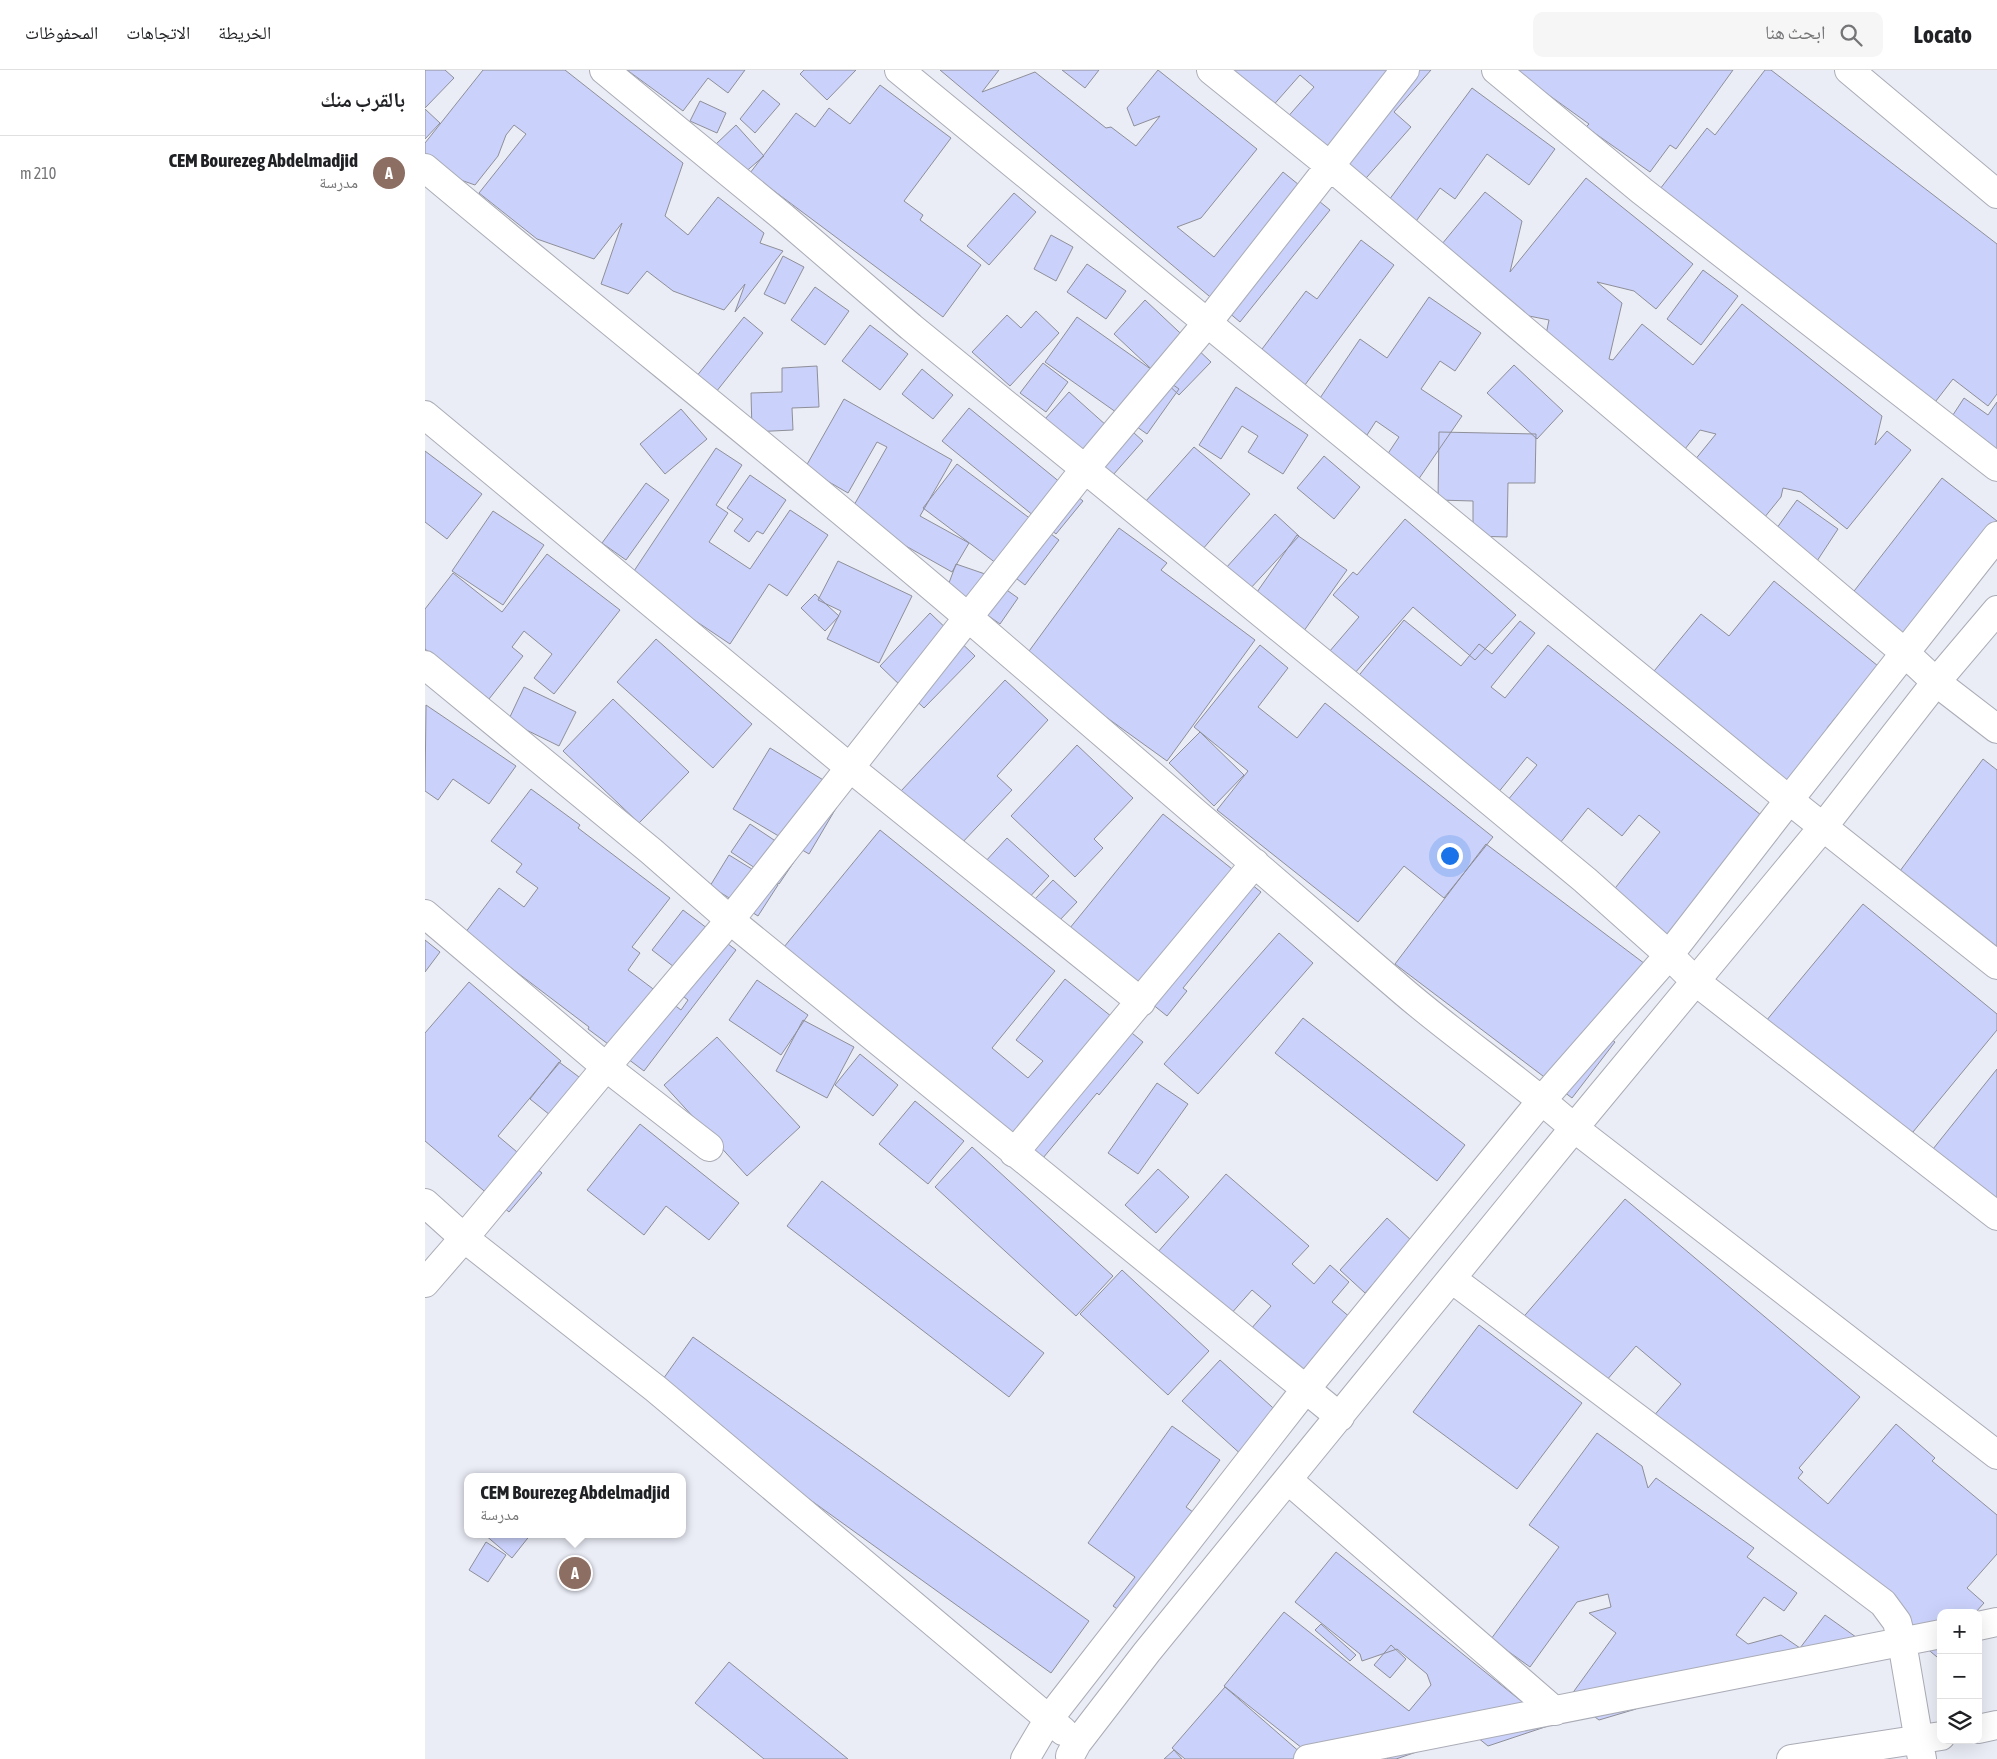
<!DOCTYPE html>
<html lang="ar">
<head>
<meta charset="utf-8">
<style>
  body { margin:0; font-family:"Asap Condensed","Noto Naskh Arabic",sans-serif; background:#f6f6f6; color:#202124; direction:rtl }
  .controls { position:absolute; right:15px; bottom:15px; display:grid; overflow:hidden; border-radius:10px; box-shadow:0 5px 20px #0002 }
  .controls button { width:45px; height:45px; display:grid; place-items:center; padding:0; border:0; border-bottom:1px solid #e0e0e0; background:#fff; color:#202124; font:25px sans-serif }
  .you { position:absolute; left:1024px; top:785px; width:18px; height:18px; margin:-12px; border:4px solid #fff; border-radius:50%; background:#1a73e8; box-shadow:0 0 0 8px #1a73e833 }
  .badge { display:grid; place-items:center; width:32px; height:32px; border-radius:50%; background:#715f2d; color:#fff; font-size:16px; font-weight:700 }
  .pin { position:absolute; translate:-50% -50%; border:2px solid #fff; box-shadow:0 1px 5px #0006 }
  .popup { position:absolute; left:39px; top:1403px; width:222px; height:65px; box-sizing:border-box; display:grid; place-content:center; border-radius:10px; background:#fff; filter:drop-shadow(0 1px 4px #0005); font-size:16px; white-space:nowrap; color:#757577 }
  .popup b { font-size:19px; color:#202124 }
  .popup::after { content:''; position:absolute; left:50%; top:100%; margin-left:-10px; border:10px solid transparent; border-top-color:#fff }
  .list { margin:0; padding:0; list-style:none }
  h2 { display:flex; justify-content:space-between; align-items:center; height:65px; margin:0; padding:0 20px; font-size:21px }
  h2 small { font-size:16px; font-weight:400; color:#757577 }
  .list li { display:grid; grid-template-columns:32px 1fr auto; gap:15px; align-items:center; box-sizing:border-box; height:75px; padding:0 20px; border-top:1px solid #e0e0e0 }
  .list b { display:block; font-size:19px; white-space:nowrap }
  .list p { margin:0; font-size:16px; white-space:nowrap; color:#757577 }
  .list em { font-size:16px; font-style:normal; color:#757577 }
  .icon { flex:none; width:28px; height:28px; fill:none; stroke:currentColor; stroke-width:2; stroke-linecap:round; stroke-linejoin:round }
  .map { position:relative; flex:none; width:1572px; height:1689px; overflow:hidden; direction:ltr }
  header { display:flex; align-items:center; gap:30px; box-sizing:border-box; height:70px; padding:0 25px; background:#fff; border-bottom:1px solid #e0e0e0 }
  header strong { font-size:24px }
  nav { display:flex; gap:28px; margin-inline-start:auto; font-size:18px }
  .search { width:350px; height:45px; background:#f6f6f6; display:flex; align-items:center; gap:12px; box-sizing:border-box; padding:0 18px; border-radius:10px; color:#757577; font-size:19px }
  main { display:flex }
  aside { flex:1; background:#fff }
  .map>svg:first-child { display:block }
</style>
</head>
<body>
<header>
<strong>Locato</strong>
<div class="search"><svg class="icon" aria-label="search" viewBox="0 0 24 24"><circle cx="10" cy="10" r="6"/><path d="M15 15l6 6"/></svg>ابحث هنا</div>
<nav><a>الخريطة</a><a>الاتجاهات</a><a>المحفوظات</a></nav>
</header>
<main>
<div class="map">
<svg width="1572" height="1689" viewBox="0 0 1572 1689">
  <rect width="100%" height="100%" fill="#eaecf6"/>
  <path fill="#cad1fa" stroke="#8e8f99" d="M0 0H20L29 8 0 38Z
    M58 0H140L258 93 240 146 263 165 293 127 339 163 335 173 358 181 310 242 320 214 299 240 248 221 222 201 203 224 176 214 197 153 169 189 112 169 54 123 101 64 89 55 81 65 73 86 50 115 30 108 0 84V73Z
    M202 0H320L303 23 283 8 258 41Z
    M379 0H431L402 30 375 4Z
    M515 0H574L557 22 610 2 681 58 686 57 711 76 735 46 709 56 702 38 733 0 832 79 776 148 752 157 789 187 858 102 905 140 815 252Z
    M637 0H674L660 18Z
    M800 0H1006L969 42 986 57 935 115 860 50 889 17 875 5 845 39Z
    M1089 0H1308L1251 79 1245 75 1225 102 1161 57 1164 54Z
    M1340 0H1346L1572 174V324L1563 336 1528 309 1507 336 1235 119 1282 58 1290 65Z
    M455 15 526 68 479 131 498 145 495 150 556 195 518 247 325 103 371 43 390 57 404 38 425 54Z
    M1047 18 1130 79 1104 115 1062 84 1030 129 1015 118 989 154 961 134Z
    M338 20 355 34 330 63 315 49Z
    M275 31 301 43 292 63 265 51Z
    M0 39 15 53 0 69Z
    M311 55 339 86 318 104 291 74Z
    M1161 108 1268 194 1231 239 1209 221 1172 212 1197 233 1184 289 1188 290 1217 254 1268 295 1317 234 1457 346 1450 375 1462 361 1486 380 1422 459 1376 422 1358 418 1356 427 1339 448 1269 391 1291 364 1275 360 1256 384 1119 274 1124 250 1089 243 1012 180 1060 122 1097 151 1085 202Z
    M589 123 611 142 564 195 542 176Z
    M626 165 648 177 631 211 609 199Z
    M936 170 969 195 871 327 834 283 881 221 892 229Z
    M358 186 379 197 360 234 339 224Z
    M662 194 701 221 681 249 642 222Z
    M1278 200 1313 226 1276 275 1242 249Z
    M390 217 424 241 400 275 366 250Z
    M1004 227 1056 263 1030 301 1015 291 996 319 1037 346 993 410 960 388 974 367 951 351 942 365 893 331 935 269 962 288Z
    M720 230 786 292 754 325 689 264Z
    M611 241 634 263 585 316 547 282 582 245 596 258Z
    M319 247 338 263 291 322 271 307Z
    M652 247 754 319 722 364 620 292Z
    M445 255 483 284 455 320 417 291Z
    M618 293 643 312 621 342 595 323Z
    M1089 295 1138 341 1112 369 1062 323Z
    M392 296 394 337 367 338 368 360 327 362 326 323 357 322V298Z
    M497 299 528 325 508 349 477 324Z
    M811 317 883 365 858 404 823 382 833 366 817 356 796 389 774 375Z
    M644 322 682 356 690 346 718 371 688 405 620 349Z
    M1539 328 1563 345 1572 332V403L1524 351Z
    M419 329 527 390 495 446 544 473 527 502 424 444 462 377 452 372 423 423 380 398Z
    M544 338 658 431 631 464 517 371Z
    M256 339 282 369 240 404 215 374Z
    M1014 362 1111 364 1110 413H1083L1082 467 1048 466V431L1013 430Z
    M769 377 825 424 777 480 720 432Z
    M291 378 317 395 291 435 303 443 284 472 325 499 365 440 403 465 362 526 344 514 305 574 205 507Z
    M0 381 57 424 22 469 0 452Z
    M899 386 935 417 909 449 872 418Z
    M532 394 634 470 600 515 498 438Z
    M325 405 361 430 338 464 332 461 324 472 309 461 318 449 302 438Z
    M1517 408 1572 451V476L1494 577 1426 525Z
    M221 413 244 430 201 490 177 473Z
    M1372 430 1413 459 1392 491 1349 462Z
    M68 441 119 475 78 535 27 501Z
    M850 444 874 466 824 520 800 499Z
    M980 449 1091 545 1050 590 988 537 929 604 904 582 934 547 908 525 928 502 932 505Z
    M694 458 742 493 736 500 830 570 742 691 599 588Z
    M872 465 922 500 876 565 839 540 845 531 832 522Z
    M122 484 195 540 129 624 109 608 127 584 99 561 87 577 98 586 64 629 0 579V539L28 503 77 542Z
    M413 491 487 526 454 593 402 569 416 541 393 530Z
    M531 494 563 505 553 532 521 521Z
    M569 511 593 528 575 554 551 537Z
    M1349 511 1453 596 1402 658 1414 668 1369 723 1225 606 1276 544 1304 566Z
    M390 524 414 546 400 561 376 538Z
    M505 543 550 586 499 638 455 596Z
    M979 550 1036 596 1054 574 1067 584 1095 551 1110 563 1066 617 1080 628 1123 575 1346 753 1250 873 1187 822 1235 762 1214 745 1197 766 1163 738 1135 773 1082 731 1112 695 1102 687 1072 724 931 609Z
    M231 569 327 654 288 698 192 612Z
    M835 575 863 598 833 637 872 668 900 633 1068 767 1019 828 979 796 933 852 792 740 823 701 769 657Z
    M580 610 623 650 572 706 587 720 535 775 476 721Z
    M99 617 151 642 134 676 83 651Z
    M188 629 264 702 214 753 138 681Z
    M1 635 91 696 64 734 28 709 13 730 0 721Z
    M775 662 819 705 789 736 744 693Z
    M652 675 708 728 669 769 678 778 650 807 586 746Z
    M345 678 420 723 384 784 308 739Z
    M1558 689 1572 700V886L1469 809Z
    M106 719 155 755 153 758 245 828 207 877 215 883 203 900 256 940 263 930 242 914 253 900 227 880 258 840 311 880 219 1001 163 959 164 957 40 863 74 818 99 837 113 818 91 802 97 794 66 771Z
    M738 744 836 822 758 918 762 921 742 946 640 864Z
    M325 754 373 786 354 814 306 782Z
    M455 760 630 901 567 978 603 1008 618 991 591 970 640 909 718 972 674 1025 672 1023 618 1088 359 877Z
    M582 768 624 806 601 831 559 793Z
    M1061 774 1228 900 1179 964 1190 972 1147 1028 970 894Z
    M304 785 353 815 333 846 285 816Z
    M628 810 652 832 633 852 609 830Z
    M1438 834 1572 944V960L1483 1068 1341 951Z
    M854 863 888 893 773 1024 739 994Z
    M0 870 15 882 0 902Z
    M332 910 383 945 356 985 304 950Z
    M44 912 136 991 73 1066 117 1103 84 1142 0 1071V963Z
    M878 948 1040 1075 1012 1111 850 983Z
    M378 950 429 977 402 1028 351 1001Z
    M292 967 375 1057 322 1106 239 1015Z
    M435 984 473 1015 448 1046 410 1015Z
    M134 992 174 1022 125 1045 105 1029Z
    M1572 999V1146L1500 1089Z
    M732 1013 763 1034 713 1104 683 1083Z
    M490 1031 539 1071 503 1114 454 1074Z
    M215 1054 314 1133 284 1170 241 1136 219 1165 162 1120Z
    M547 1077 688 1206 651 1246 510 1117Z
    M733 1099 764 1127 731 1163 700 1135Z
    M801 1104 884 1176 867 1194 889 1214 905 1195 924 1212 907 1232 933 1254 883 1311 825 1260 846 1236 827 1220 805 1245 732 1183Z
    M397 1111 619 1283 584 1327 362 1156Z
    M1200 1129 1435 1327 1374 1398 1378 1402 1373 1408 1403 1434 1471 1354 1510 1388 1507 1391 1572 1445V1484L1542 1518 1559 1533 1550 1543H1516V1583L1512 1587 1227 1348 1256 1314 1211 1276 1175 1318 1095 1251Z
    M962 1148 987 1171 940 1223 915 1200Z
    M697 1200 784 1281 743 1325 655 1244Z
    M1054 1255 1157 1333 1092 1419 988 1342Z
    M268 1267 664 1551 626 1603 231 1319Z
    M795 1290 857 1346 819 1387 757 1331Z
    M747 1356 795 1390 761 1437 786 1455 715 1555 688 1536 710 1507 663 1473Z
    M1172 1363 1217 1396 1223 1418 1231 1408 1329 1478 1322 1487 1372 1523 1359 1541 1339 1527 1311 1565 1323 1574 1356 1565 1375 1578 1400 1545 1445 1577 1265 1626 1237 1605 1211 1639 1174 1650 1144 1628 1191 1563 1164 1543 1186 1537 1183 1524 1152 1532 1105 1597 1066 1569 1134 1477 1104 1455Z
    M59 1464H106L87 1488Z
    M61 1472 81 1485 63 1512 44 1500Z
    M911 1482 1126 1655 1063 1676 1047 1663 971 1689H963L953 1681 887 1686 799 1616 859 1542 984 1641 1006 1615 1002 1604 972 1579 937 1591 935 1584 870 1532Z
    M896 1554 931 1585 925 1591 890 1560Z
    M966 1575 981 1589 965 1608 949 1595Z
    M304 1592 423 1689H339L270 1633Z
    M800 1617 877 1684 872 1689H760L747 1678Z
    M749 1680 757 1689H739Z"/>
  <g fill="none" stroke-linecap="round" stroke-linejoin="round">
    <g stroke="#aaacb6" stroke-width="30">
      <path id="street" d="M179 0 358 147 486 257 937 625 1160 810 1244 885 1270 911 1572 1146
        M474 0 1364 730 1572 895
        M786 0 905 96 1480 583 1511 612 1572 659
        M1071 0 1217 121 1572 397
        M1424 0 1572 124
        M0 98C181 250 366 396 545 549 690 673 835 797 979 922 1034 969 1095 1010 1149 1058L1572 1385
        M0 345 424 697 716 932
        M0 595 226 781 305 850 915 1347
        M0 844 181 997 284 1077
        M589 1083 830 793
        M0 1133 39 1168 231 1319 638 1661
        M1027 1209 1458 1533 1472 1552 1477 1572 1497 1689
        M0 1213 39 1168 181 997 305 850 659 400 783 252 980 0
        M863 1410 1130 1641
        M1553 1556 1572 1552
        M1553 1659 1572 1655
        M645 1686 652 1673 722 1582 1149 1058 1398 757 1511 612 1572 540
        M600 1689 623 1650 880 1320 1117 1030 1244 885 1364 730 1572 466
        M883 1689 1516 1564
        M1366 1689 1516 1666"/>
    </g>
    <use href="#street" stroke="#fff" stroke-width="28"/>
  </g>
</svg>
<div class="controls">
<button>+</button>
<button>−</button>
<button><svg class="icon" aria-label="layers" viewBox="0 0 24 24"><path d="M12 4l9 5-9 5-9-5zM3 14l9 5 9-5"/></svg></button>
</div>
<div class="you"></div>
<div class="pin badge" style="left:150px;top:1503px;background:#8d6e63">A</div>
<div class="popup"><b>CEM Bourezeg Abdelmadjid</b>مدرسة</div>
</div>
<aside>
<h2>بالقرب منك<small></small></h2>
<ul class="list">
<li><span class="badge" style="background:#8d6e63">A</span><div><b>CEM Bourezeg Abdelmadjid</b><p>مدرسة</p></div><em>210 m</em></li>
</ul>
</aside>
</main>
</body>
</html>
